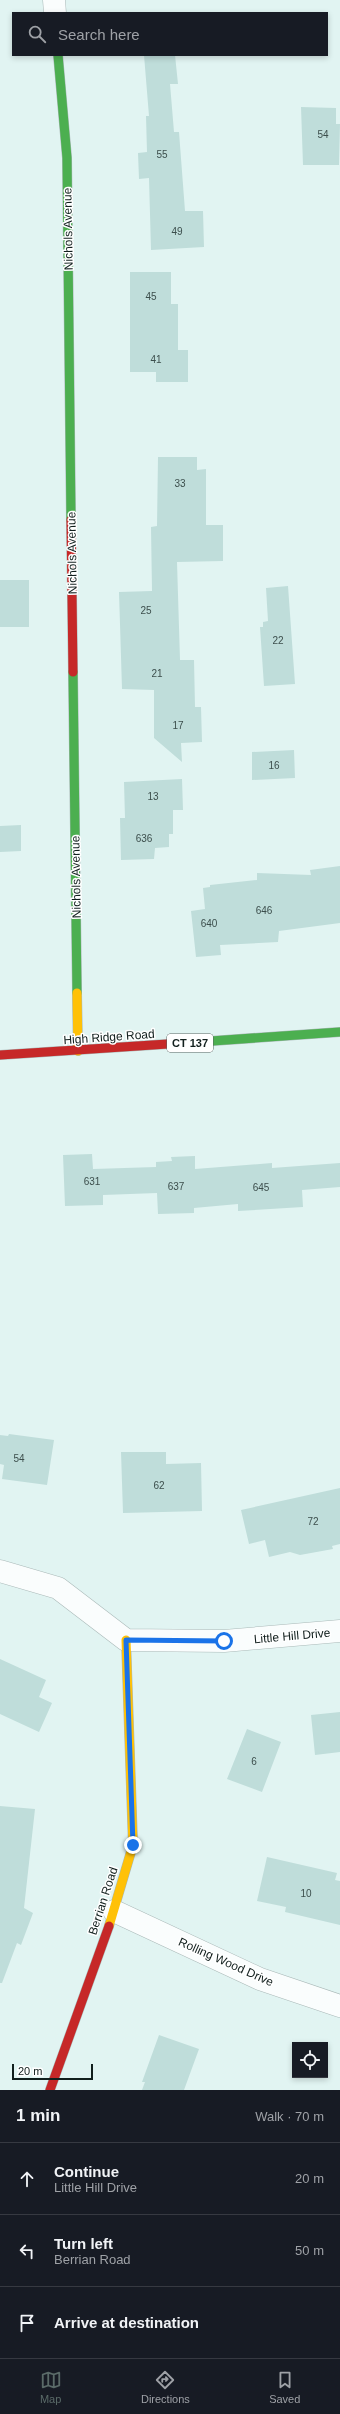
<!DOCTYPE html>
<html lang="en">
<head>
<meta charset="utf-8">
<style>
  body { margin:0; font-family:Helvetica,sans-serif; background:#242831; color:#f1f3f6 }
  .controls { position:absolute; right:12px; bottom:12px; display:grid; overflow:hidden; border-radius:0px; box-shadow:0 2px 6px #0003 }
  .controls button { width:36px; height:36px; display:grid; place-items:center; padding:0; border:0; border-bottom:1px solid #363941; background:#171b24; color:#f1f3f6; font:20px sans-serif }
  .scale { position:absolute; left:12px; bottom:10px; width:81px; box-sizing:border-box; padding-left:4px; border:2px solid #111f1d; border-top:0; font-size:11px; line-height:14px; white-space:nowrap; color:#111f1d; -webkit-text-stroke:3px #fff; paint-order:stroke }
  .stop { position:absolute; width:12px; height:12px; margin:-9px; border:3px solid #1a73e8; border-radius:50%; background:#fff }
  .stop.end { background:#1a73e8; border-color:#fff; box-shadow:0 1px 4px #0008 }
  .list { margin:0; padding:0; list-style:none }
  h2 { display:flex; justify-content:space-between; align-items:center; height:52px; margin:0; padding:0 16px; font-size:17px }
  h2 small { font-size:13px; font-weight:400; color:#9ea1a6 }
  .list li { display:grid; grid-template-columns:26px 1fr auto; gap:12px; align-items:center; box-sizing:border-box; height:72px; padding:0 16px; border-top:1px solid #363941 }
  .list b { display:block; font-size:15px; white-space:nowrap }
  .list p { margin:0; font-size:13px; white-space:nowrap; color:#9ea1a6 }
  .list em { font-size:13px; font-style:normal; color:#9ea1a6 }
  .icon { flex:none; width:22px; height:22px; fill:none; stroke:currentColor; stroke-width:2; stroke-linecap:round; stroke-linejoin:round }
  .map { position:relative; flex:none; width:340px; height:2090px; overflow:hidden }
  .search { position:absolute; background:#171b24; box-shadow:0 2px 6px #0003; left:12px; right:12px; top:12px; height:44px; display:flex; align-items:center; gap:10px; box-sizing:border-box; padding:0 14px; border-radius:0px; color:#9ea1a6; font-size:15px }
  .sheet { height:268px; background:#171b24 }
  nav { display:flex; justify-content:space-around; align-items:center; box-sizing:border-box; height:56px; border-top:1px solid #363941; background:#171b24; font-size:11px; color:#9ea1a6 }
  nav a { display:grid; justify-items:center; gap:2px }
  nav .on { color:#5a6a68 }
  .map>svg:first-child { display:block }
</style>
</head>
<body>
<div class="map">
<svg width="340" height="2090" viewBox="0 0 340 2090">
  <rect width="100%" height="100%" fill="#e1f4f2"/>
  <path fill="#bfddda" d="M144 55H175L178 84H170L174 132H179L185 211H203L204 247 151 250 149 178 139 179 138 153 147 152 146 116H149Z
    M301 107 336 108V124H340L339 165H303Z
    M130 272H171V304H178V350H188V382H156V372H130Z
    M158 457H197V470L206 469V525H223V561L177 562 180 660H194L195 707H201L202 742 181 743 182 762 154 738V690L122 689 119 592 152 591 151 527 157 526Z
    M0 580H29V627H0Z
    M288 586 295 684 264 686 260 627H263V622L268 621 266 588Z
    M294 750 295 778 252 780V752Z
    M182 779 183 810H173V834H169V847L155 848 154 859 121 860 120 818H125L124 782Z
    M21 825V851L0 852V826Z
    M340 866V923L279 931 278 942 220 945 221 955 196 957 191 911 205 909 203 888 210 887V885L257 880V873L311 875 310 870Z
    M92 1154 93 1169 156 1167V1162L172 1161 171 1157 195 1156V1169L272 1163V1168L340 1163V1187L302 1190 303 1207 238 1211V1204L194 1208V1213L158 1214 157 1193 103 1195V1205L65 1206 63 1155Z
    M9 1434 54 1440 47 1485 2 1479 4 1465 0 1464V1435L8 1436Z
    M121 1452H166V1464L201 1463 202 1511 123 1513Z
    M340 1488V1544L332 1546 333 1549 300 1555 290 1552 269 1557 265 1540 249 1544 241 1510Z
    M0 1659 46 1680 39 1697 52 1703 39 1732 0 1714Z
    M340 1712V1752L315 1755 311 1715Z
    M247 1729 281 1742 262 1792 227 1779Z
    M0 1806 35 1809 24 1908 33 1913 21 1945 17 1943 2 1983H0Z
    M267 1857 337 1873 335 1880 340 1881V1925L285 1912 286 1907 257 1901Z
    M159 2035 199 2049 184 2090H142L145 2082H142Z"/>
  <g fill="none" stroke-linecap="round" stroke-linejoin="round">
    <g stroke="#aab9b8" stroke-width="23">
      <path id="street" d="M54 0 55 13
        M0 1571 58 1588 126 1640 224 1641 340 1631
        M114 1911 260 1979 340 2006"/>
    </g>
    <g stroke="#aab9b8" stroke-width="10">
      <path id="fast" d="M58 55 67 158 71 520
        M73 672 77 993
        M183 1043 340 1032"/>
    </g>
    <g stroke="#aab9b8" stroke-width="10">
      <path id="slow" d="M77 993 78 1051
        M109 1926 133 1845 126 1640"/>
    </g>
    <g stroke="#aab9b8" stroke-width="10">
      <path id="jam" d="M71 520 73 672
        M0 1055 183 1043
        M50 2090 109 1926"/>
    </g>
    <use href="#street" stroke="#fafdfd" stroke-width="22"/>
    <use href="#fast" stroke="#4caf50" stroke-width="9"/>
    <use href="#slow" stroke="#ffc107" stroke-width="9"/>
    <use href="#jam" stroke="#c62828" stroke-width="9"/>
  </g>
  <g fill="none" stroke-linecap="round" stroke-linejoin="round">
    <path stroke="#1a73e8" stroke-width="5" d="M133 1845 126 1640 224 1641"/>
  </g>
  <g text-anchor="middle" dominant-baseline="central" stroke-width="3" stroke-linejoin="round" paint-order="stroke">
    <g font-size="10" fill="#3c4e4c">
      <text x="323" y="134">54</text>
      <text x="162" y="154">55</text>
      <text x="177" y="231">49</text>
      <text x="151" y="296">45</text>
      <text x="156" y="359">41</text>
      <text x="180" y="483">33</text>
      <text x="146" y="610">25</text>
      <text x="278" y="640">22</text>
      <text x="157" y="673">21</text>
      <text x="178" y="725">17</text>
      <text x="274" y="765">16</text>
      <text x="153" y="796">13</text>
      <text x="144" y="838">636</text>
      <text x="264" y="910">646</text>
      <text x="209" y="923">640</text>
      <text x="92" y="1181">631</text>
      <text x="176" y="1186">637</text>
      <text x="261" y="1187">645</text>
      <text x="19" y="1458">54</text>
      <text x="159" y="1485">62</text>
      <text x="313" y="1521">72</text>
      <text x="254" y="1761">6</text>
      <text x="306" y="1893">10</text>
    </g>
    <rect fill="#fff" stroke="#586261" stroke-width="1" x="167" y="1034" width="46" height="18" rx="3"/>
    <g font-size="11" font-weight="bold" fill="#111f1d">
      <text x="190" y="1043">CT 137</text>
    </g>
    <g font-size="12" fill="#111f1d" stroke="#fff">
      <text transform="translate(68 229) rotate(-91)">Nichols Avenue</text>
      <text transform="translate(72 553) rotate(-91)">Nichols Avenue</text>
      <text transform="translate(76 877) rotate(-91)">Nichols Avenue</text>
      <text transform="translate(109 1037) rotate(-4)">High Ridge Road</text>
      <text transform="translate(292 1636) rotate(-5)">Little Hill Drive</text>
      <text transform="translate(103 1901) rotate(-72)">Berrian Road</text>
      <text transform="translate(226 1962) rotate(24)">Rolling Wood Drive</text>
    </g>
  </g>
</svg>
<div class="controls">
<button><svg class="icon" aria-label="locate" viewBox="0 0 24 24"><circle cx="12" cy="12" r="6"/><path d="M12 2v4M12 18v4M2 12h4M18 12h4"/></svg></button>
</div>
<div class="scale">20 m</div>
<div class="stop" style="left:224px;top:1641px"></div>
<div class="stop end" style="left:133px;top:1845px"></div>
<div class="search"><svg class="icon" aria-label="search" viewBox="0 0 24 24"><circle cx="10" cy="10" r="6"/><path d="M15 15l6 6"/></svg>Search here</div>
</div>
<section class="sheet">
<h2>1 min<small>Walk · 70 m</small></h2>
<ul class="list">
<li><svg class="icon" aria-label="ahead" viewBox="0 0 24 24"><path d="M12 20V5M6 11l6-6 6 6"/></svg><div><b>Continue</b><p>Little Hill Drive</p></div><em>20 m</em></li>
<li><svg class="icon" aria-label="left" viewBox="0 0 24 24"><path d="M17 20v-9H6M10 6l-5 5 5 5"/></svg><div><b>Turn left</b><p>Berrian Road</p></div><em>50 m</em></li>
<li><svg class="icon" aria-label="arrive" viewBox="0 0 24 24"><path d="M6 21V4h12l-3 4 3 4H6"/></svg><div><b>Arrive at destination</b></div></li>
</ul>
</section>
<nav>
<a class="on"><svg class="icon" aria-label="map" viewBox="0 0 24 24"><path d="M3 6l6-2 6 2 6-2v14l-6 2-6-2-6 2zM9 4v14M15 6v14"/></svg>Map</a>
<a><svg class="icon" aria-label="directions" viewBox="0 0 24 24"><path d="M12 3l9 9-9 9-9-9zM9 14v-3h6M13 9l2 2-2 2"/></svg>Directions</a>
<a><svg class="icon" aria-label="saved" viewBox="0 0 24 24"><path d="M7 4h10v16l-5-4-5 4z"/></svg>Saved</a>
</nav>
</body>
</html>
